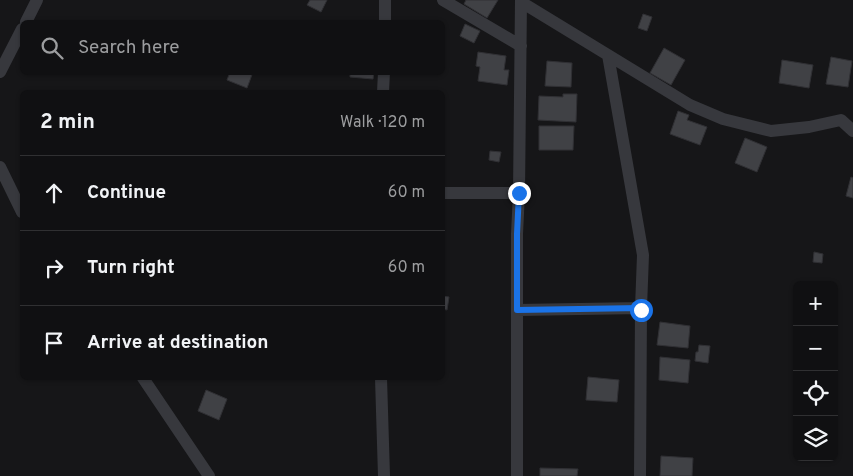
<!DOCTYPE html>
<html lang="en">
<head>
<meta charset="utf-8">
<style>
  body { margin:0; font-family:Overpass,sans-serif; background:#19191b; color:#f1f3f6 }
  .controls { position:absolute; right:15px; bottom:15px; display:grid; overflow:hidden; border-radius:8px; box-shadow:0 1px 4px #0004 }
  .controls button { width:45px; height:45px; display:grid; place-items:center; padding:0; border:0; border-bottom:1px solid #303032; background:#101012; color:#f1f3f6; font:25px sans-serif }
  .stop { position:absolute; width:15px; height:15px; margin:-11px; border:4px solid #1a73e8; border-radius:50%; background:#fff }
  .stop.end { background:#1a73e8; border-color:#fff; box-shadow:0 1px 5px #0008 }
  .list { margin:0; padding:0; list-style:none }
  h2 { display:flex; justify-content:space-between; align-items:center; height:65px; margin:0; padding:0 20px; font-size:21px }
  h2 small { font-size:16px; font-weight:400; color:#9c9d9f }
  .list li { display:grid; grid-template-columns:32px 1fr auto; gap:15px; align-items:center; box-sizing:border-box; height:75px; padding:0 20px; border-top:1px solid #303032 }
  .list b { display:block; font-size:19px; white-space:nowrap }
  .list em { font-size:16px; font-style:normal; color:#9c9d9f }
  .icon { flex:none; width:28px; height:28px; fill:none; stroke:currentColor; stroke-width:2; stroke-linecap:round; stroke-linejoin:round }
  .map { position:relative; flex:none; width:853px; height:476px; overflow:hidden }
  .search { position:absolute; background:#101012; box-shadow:0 1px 4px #0004; left:20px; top:20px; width:425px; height:55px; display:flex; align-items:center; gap:12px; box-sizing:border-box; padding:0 18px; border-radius:8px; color:#9c9d9f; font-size:19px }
  .panel { position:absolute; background:#101012; box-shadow:0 1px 4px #0004; left:20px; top:90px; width:425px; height:290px; border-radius:8px }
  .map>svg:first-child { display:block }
</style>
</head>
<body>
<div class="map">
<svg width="853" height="476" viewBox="0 0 853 476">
  <rect width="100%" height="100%" fill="#161618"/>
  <path fill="#404145" stroke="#303034" d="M310 0H327L321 12 307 5Z
    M466 0H498L487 18 464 4Z
    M643 14 652 17 647 31 638 28Z
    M465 24 480 31 474 43 460 36Z
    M664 48 685 60 671 85 650 73Z
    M478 52 506 56 504 70H509L507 85 478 81 480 67 476 66Z
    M831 57 852 61 848 87 826 84Z
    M782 60 813 65 809 88 779 83Z
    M547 61 572 63 571 87 545 86Z
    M230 72H253L247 88 227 80Z
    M350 72H374L373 79 350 77Z
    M563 94H577L576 122 538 120 539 96 563 97Z
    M678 111 689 115 687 120 707 127 700 145 670 134Z
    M539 126H574L573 150H539Z
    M745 138 767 147 757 172 735 163Z
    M490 151 501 152 499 162 489 160Z
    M851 177 853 178V198L846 196Z
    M814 252 823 254 822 263 813 262Z
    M442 296 449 297 447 310 442 309Z
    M660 322 690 326 688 348 657 345Z
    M699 345 710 346 708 363 695 361 696 352H698Z
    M660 357 690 360 688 383 659 380Z
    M588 377 619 380 617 402 586 400Z
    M206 390 227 399 219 420 198 411Z
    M661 456 693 458 692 476H660Z
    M540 468 578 469 577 476H540Z"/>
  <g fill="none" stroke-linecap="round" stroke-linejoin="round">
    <path stroke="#37383d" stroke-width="12" d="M443 0 521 46
      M521 2 690 105 723 119 771 131 809 127 841 120 853 131
      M26 22 37 0
      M385 22V0
      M608 55 643 255 641 308 640 476
      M0 72 22 29
      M383 92 384 72
      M0 167 22 212
      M442 193H519
      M517 310 641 308
      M143 378 209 476
      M381 378 384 476
      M517 476V234L519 193 521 0"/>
  </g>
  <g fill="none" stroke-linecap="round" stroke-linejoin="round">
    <path stroke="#1a73e8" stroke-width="6" d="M519 193 517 234V310L641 308V310"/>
  </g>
</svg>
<div class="controls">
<button>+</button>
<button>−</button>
<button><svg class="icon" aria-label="locate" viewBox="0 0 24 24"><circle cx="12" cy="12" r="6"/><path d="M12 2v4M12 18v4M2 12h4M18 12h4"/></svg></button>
<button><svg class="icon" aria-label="layers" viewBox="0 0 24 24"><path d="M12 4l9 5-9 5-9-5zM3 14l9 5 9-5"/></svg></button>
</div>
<div class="stop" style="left:641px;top:310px"></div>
<div class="stop end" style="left:519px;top:193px"></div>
<div class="search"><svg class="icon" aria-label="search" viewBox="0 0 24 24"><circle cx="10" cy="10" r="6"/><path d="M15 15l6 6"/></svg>Search here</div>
<section class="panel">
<h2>2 min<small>Walk · 120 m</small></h2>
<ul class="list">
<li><svg class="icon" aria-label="ahead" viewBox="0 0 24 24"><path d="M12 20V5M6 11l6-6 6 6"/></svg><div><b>Continue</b></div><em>60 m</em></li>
<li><svg class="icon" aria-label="right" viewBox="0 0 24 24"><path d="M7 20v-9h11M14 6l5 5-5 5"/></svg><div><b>Turn right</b></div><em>60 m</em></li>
<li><svg class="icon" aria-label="arrive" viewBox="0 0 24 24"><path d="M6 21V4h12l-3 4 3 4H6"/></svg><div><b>Arrive at destination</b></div></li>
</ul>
</section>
</div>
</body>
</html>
